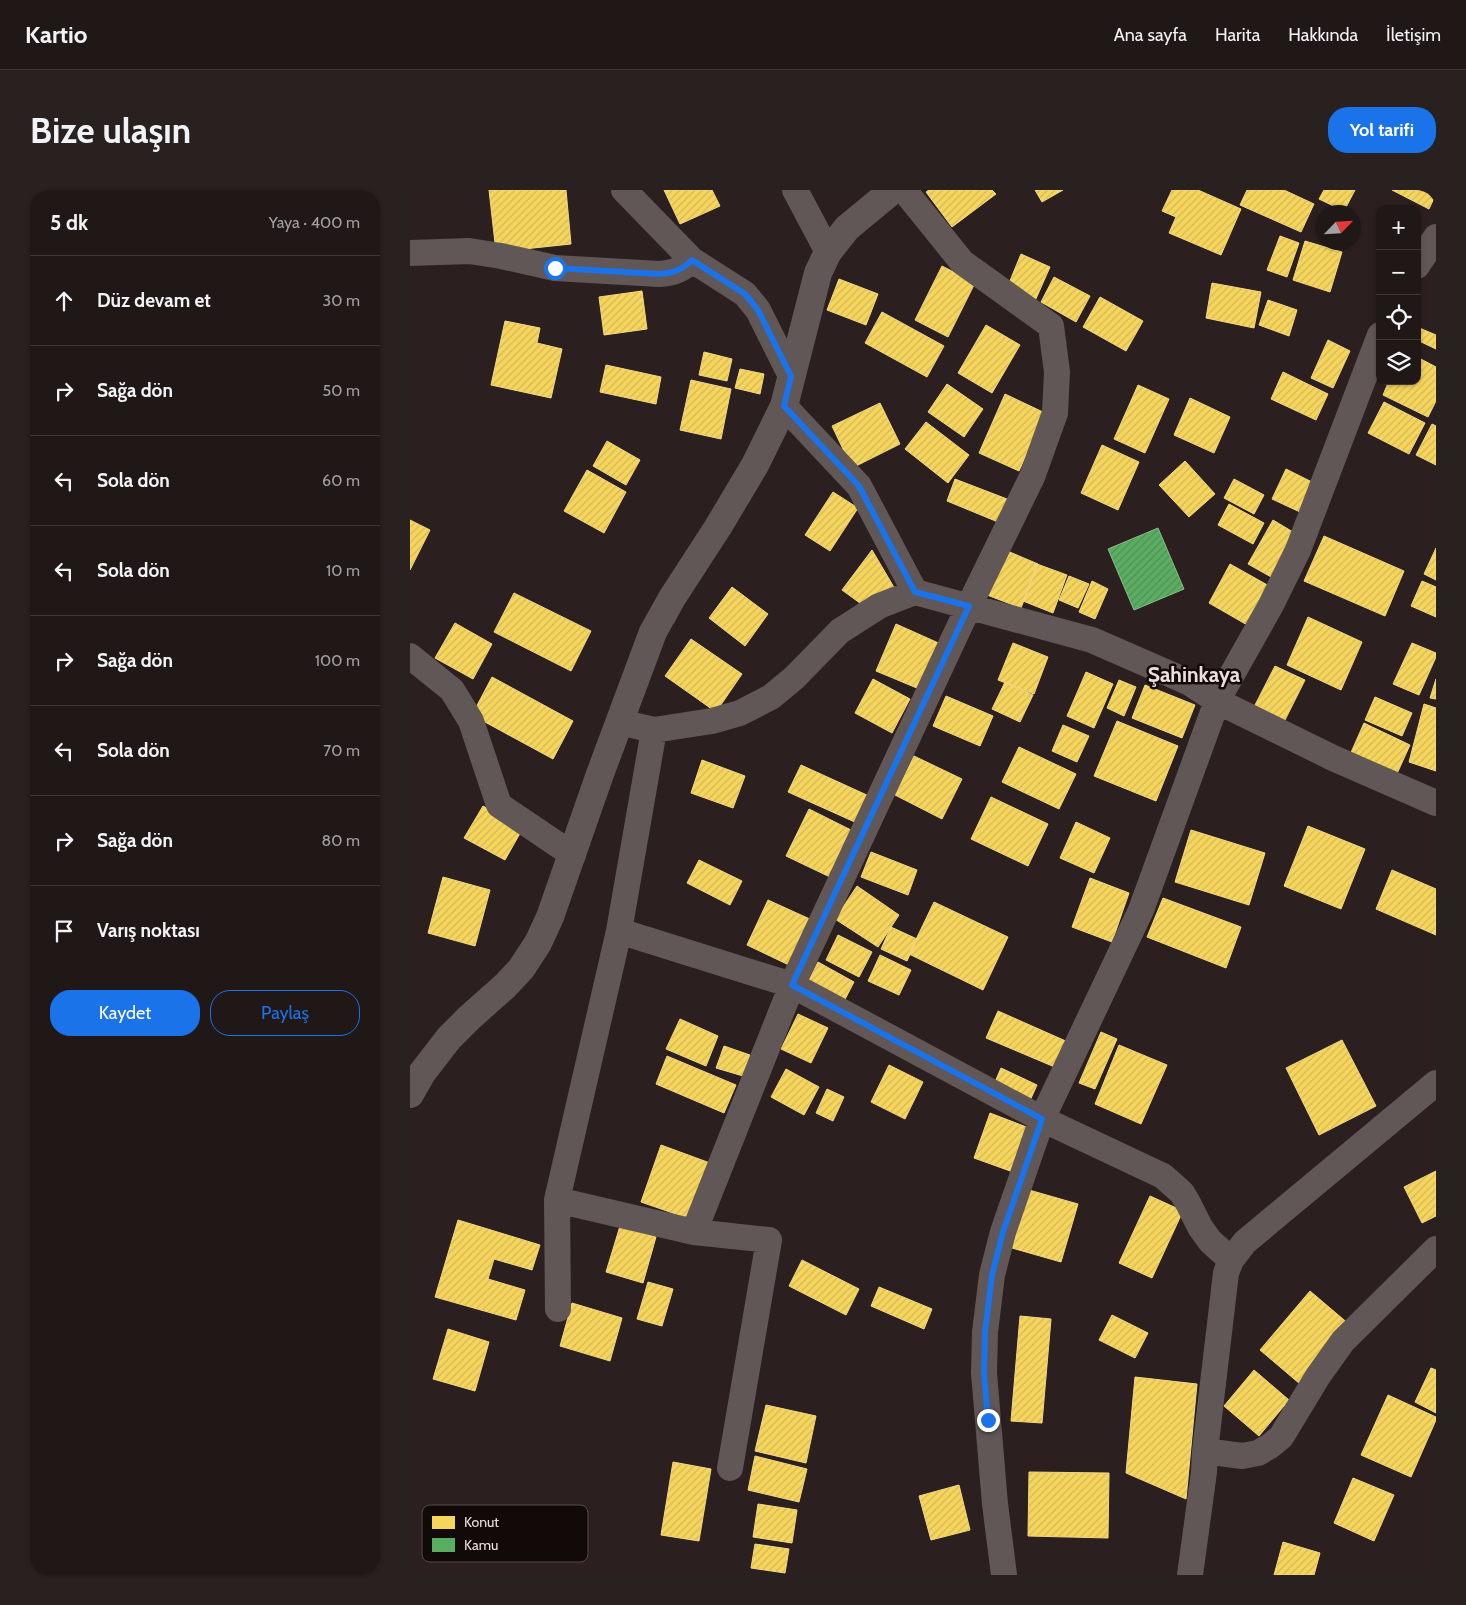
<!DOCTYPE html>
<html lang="tr">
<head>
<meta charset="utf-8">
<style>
  body { margin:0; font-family:Cabin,sans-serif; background:#282120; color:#f1f3f6 }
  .controls { position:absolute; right:15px; top:15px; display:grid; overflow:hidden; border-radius:10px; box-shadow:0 1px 4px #0004 }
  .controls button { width:45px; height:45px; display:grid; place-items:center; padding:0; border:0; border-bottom:1px solid #3d3736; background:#201817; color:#f1f3f6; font:25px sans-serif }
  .compass { position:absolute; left:906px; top:15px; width:45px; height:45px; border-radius:50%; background:#201817; box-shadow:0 1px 4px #0004; rotate:65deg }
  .stop { position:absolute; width:15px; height:15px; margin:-11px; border:4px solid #1a73e8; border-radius:50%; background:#fff }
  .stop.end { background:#1a73e8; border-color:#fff; box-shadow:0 1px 5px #0008 }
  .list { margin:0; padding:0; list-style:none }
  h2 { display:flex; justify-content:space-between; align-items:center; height:65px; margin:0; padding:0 20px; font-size:21px }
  h2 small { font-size:16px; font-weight:400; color:#a2a0a1 }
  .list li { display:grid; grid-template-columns:32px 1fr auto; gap:15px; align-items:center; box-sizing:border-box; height:90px; padding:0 20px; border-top:1px solid #3d3736 }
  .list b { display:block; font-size:19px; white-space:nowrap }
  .list em { font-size:16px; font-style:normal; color:#a2a0a1 }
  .actions { display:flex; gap:10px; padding:15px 20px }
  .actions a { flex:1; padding:11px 0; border:1px solid #1a73e8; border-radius:20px; text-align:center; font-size:18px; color:#1a73e8 }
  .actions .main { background:#1a73e8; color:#fff }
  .icon { flex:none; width:28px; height:28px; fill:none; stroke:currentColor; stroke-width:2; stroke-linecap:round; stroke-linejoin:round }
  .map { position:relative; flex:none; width:1026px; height:1385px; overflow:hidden; border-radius:20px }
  header { display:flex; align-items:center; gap:30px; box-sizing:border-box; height:70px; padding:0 25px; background:#201817; border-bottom:1px solid #3d3736 }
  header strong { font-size:24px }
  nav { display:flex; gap:28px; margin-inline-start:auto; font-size:18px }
  .intro { display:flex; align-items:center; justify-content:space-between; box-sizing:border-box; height:120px; padding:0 30px }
  h1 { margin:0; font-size:35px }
  .button { padding:12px 22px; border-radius:20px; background:#1a73e8; color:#fff; font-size:18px; font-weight:700 }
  main { display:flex; gap:30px; padding:0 30px }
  aside { flex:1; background:#201817; border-radius:20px; box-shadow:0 1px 4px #0004 }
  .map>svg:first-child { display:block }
</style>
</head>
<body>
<header>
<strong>Kartio</strong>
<nav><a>Ana sayfa</a><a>Harita</a><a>Hakkında</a><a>İletişim</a></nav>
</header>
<div class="intro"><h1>Bize ulaşın</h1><a class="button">Yol tarifi</a></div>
<main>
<aside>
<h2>5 dk<small>Yaya · 400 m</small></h2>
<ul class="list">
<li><svg class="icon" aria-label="ahead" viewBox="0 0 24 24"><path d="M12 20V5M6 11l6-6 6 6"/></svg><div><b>Düz devam et</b></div><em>30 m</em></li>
<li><svg class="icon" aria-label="right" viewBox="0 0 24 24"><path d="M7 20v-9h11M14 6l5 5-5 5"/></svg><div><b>Sağa dön</b></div><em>50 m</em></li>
<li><svg class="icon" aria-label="left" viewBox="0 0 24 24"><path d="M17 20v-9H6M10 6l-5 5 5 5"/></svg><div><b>Sola dön</b></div><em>60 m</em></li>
<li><svg class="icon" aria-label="left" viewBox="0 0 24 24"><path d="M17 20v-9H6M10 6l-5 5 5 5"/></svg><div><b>Sola dön</b></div><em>10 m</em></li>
<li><svg class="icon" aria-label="right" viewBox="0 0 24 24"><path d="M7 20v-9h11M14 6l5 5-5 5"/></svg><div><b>Sağa dön</b></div><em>100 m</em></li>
<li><svg class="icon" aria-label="left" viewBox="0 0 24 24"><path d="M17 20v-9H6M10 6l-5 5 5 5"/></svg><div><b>Sola dön</b></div><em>70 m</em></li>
<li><svg class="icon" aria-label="right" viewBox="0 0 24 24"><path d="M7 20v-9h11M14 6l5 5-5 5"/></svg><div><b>Sağa dön</b></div><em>80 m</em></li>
<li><svg class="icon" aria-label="arrive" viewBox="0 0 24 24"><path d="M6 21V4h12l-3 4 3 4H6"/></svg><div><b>Varış noktası</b></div></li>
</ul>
<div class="actions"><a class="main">Kaydet</a><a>Paylaş</a></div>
</aside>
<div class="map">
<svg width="1026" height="1385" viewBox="0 0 1026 1385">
  <defs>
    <pattern id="homes-hatch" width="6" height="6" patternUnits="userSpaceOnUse" patternTransform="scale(1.25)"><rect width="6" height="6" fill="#f6d55c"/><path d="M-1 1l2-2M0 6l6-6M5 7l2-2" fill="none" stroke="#d3b857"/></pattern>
    <pattern id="public-hatch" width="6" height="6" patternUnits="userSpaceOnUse" patternTransform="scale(1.25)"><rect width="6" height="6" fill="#5aae61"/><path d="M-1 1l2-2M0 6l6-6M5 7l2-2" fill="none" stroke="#548e58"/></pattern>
  </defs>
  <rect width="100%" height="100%" fill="#2b201f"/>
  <path fill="url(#homes-hatch)" stroke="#f3d883" d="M79 0H156L161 54 86 62Z
    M254 0H302L310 16 270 34Z
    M519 0H582L586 4 542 37 516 2Z
    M625 0H653L632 12Z
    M762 0H788L831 19 811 65 759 43 766 27 752 21Z
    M837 0H874L904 14 891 42 830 15Z
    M914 0H945L934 21 909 9Z
    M982 0H1026V4L1019 19Z
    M870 46 889 53 877 87 857 80Z
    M895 51 932 62 920 102 883 90Z
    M611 64 640 77 625 111 597 98Z
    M532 76 565 93 538 147 505 130Z
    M644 87 680 106 666 132 631 112Z
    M429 89 468 104 456 135 417 120Z
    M802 93 851 102 844 138 796 128Z
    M232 101 237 139 194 145 189 107Z
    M690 107 733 131 716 161 673 137Z
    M858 110 887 120 879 146 849 135Z
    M472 122 534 156 517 187 455 153Z
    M95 131 130 138 127 153 152 159 141 208 81 195Z
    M576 135 610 155 582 203 548 183Z
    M1007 137 1026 145V159L1007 150Z
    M918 150 940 161 923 198 901 188Z
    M294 162 322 169 317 191 289 185Z
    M1007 167 1026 177V211L1018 227 973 205 979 191H1007Z
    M196 175 251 187 246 214 190 202Z
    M330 179 354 184 350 204 325 198Z
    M873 182 918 204 906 230 861 209Z
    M281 190 321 199 311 249 270 240Z
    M537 194 573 219 554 247 518 222Z
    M728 195 759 209 735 263 704 249Z
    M595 204 635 223 609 281 569 263Z
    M780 208 820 227 804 263 764 245Z
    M974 212 1015 233 999 264 958 243Z
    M470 213 490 254 442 278 422 236Z
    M516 232 559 265 538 293 495 259Z
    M1022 234 1026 236V275L1006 265Z
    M197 251 230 270 216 295 183 276Z
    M692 255 729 272 708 320 671 303Z
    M775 271 805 304 779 327 749 295Z
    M876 279 904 293 890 322 862 309Z
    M177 280 216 302 194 343 154 321Z
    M545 289 597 309 588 332 537 311Z
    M824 289 854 305 844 324 814 308Z
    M423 302 448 318 420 361 395 345Z
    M819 314 854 333 843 354 808 335Z
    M0 330 20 340 0 380Z
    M863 330 888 345 863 388 838 374Z
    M914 346 994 381 975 426 894 391Z
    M1026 358V390L1014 384Z
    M462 360 485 399 454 416 432 400Z
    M595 360 628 374 611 418 577 405Z
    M627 374 657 385 643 423 613 411Z
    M820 374 861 397 839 436 799 413Z
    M659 386 679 394 668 418 649 410Z
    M682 391 698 399 685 429 669 422Z
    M1012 391 1026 397V427L1001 416Z
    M322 397 358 424 335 456 299 428Z
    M104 403 181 441 161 481 84 442Z
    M898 427 952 452 931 500 877 475Z
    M45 433 82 454 63 489 25 468Z
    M486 434 533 455 514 501 466 481Z
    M281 449 332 484 306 522 255 486Z
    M603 453 638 467 624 504 588 490Z
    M1002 453 1026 463V467L1009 505 983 494Z
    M865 476 895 490 875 530 845 515Z
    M676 482 703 494 684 538 657 526Z
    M82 487 163 531 143 569 62 525Z
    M463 489 500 509 482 543 445 523Z
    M1026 489V509L1020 508Z
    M709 490 726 497 714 526 697 518Z
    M595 492 623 505 610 532 582 519Z
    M735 495 785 515 772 548 722 528Z
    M536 506 583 526 570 556 523 536Z
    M965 507 1002 523 992 546 955 530Z
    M1014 514 1026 518V581L999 572Z
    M707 531 768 556 746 611 684 586Z
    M954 533 1000 555 985 588 939 567Z
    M653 535 679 546 667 572 642 561Z
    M609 557 666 584 649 619 592 592Z
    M504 566 552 589 532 629 485 605Z
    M292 570 335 586 323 618 281 603Z
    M391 575 459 606 447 633 378 602Z
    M581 607 638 634 618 676 561 649Z
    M73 616 113 638 95 670 54 648Z
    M399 619 443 641 420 687 376 666Z
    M666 632 700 648 684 683 650 668Z
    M898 636 955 659 931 719 874 696Z
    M781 640 855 663 839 715 765 692Z
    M461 662 507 680 498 705 451 687Z
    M289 670 332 691 320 715 277 693Z
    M982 680 1026 699V745L966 719Z
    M33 687 80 700 65 756 18 743Z
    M680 688 719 703 702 752 662 737Z
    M447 696 489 725 468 757 425 729Z
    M753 708 831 737 816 778 737 747Z
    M358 710 402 730 381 776 337 755Z
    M524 712 598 747 573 800 499 764Z
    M481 737 507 749 497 771 471 759Z
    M428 745 462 762 449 787 416 770Z
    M470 765 501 780 489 805 458 791Z
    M408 772 444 792 432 815 396 796Z
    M588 821 658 852 647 878 576 848Z
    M388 824 418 838 401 873 371 859Z
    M270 829 308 846 296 876 256 859Z
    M691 842 707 849 685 899 669 893Z
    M932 850 966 916 909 945 876 878Z
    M709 855 757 875 731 934 685 914Z
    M314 856 340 865 333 886 306 878Z
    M257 866 326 895 314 923 246 894Z
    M479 875 513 892 495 929 461 912Z
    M591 878 627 895 618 915 582 899Z
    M376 879 409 897 394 925 361 907Z
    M417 899 434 907 423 931 406 923Z
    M580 923 619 938 603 982 564 968Z
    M251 955 300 973 280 1029 231 1012Z
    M1026 981V1026L1012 1033 994 997Z
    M619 1000 668 1014 651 1072 602 1058Z
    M740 1006 773 1021 742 1088 709 1073Z
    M48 1030 130 1055 122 1080 84 1069 78 1089 115 1100 106 1130 25 1107Z
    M210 1036 246 1047 233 1093 196 1082Z
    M392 1070 449 1099 436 1125 379 1096Z
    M238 1092 263 1099 252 1136 227 1129Z
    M469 1097 522 1119 514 1139 461 1116Z
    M900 1101 940 1135 890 1194 850 1160Z
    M162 1113 212 1128 200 1171 150 1156Z
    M702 1125 738 1143 725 1168 689 1150Z
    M610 1126 641 1129 632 1233 601 1231Z
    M38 1139 79 1152 65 1201 23 1189Z
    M1021 1178 1026 1180V1223L1005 1212Z
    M844 1180 879 1210 849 1246 814 1216Z
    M725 1187 787 1194 776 1309 716 1283Z
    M978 1205 1026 1227V1230L1001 1287 951 1265Z
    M356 1215 406 1226 396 1273 345 1261Z
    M345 1266 397 1279 389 1312 338 1300Z
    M263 1272 301 1279 289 1351 251 1345Z
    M619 1282 699 1283 698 1348 618 1346Z
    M943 1288 984 1305 964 1351 924 1333Z
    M549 1295 560 1340 521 1350 509 1306Z
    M348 1314 387 1320 382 1353 343 1347Z
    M873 1352 910 1363 904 1385H864Z
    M345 1354 379 1359 375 1383 341 1378Z"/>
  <path fill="url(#public-hatch)" stroke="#86bd86" d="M748 338 774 399 724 420 698 359Z"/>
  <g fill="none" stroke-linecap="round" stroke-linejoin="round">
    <path stroke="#615756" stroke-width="26" d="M214 0 282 70 335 104 348 120 381 186
      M385 0 418 62
      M0 63 59 61 91 66 145 78 249 84C263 83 272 80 282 70
      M1007 76 1026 47
      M374 216 449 296 505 402
      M0 466 42 500 61 531 89 615 163 665
      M209 532 244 540 302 531 330 523 361 507 384 488 430 441 469 416 505 402 682 450 778 492 807 511 923 568 1026 613
      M209 741 382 795 632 929 753 986 772 1003 778 1013 790 1037 800 1051 821 1070
      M147 1010 284 1042 359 1050 320 1278
      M284 1042 382 795 559 416 622 287 645 223 647 182 641 136 552 72 494 0
      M148 1119 147 1010 209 741 244 540
      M795 1261 832 1266 848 1263 860 1256 871 1247 908 1186 933 1151 1026 1059
      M594 1385 585 1314 574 1183 575 1142 582 1085 593 1042 632 929 731 720 807 511 861 415 888 360 970 145
      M780 1385 794 1282 795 1261 816 1083 821 1070 835 1052 1026 893"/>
    <path stroke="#615756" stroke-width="28" d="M0 904 12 883 39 848 59 828 95 796 111 779 128 753 140 727 190 584 243 442 262 408 308 337 345 275 374 216 408 83 418 62 437 38 483 0"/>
  </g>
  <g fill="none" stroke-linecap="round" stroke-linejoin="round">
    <path stroke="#1a73e8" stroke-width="6" d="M145 78 249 84C263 83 272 80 282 70L335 104 348 120 381 186 374 216 449 296 505 402 559 416 382 795 632 929 593 1042 582 1085 575 1142 574 1183 578 1230"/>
  </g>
  <g text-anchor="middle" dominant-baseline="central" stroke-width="5" stroke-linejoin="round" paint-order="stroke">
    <g font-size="21" font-weight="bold" fill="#eddfdd" stroke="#120a08">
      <text x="784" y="484">Şahinkaya</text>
    </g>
  </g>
  <rect x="12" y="1315" width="166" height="57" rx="8" fill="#120a08" stroke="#544a48" stroke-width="1"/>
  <rect x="22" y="1326" width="23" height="13" fill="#f6d55c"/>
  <rect x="22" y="1348" width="23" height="14" fill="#5aae61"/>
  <g font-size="14" fill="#eddfdd">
    <text x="54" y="1337">Konut</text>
    <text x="54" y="1360">Kamu</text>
  </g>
</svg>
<div class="controls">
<button>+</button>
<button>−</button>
<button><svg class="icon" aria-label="locate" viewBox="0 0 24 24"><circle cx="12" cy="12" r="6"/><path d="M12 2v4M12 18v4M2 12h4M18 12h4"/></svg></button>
<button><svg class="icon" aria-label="layers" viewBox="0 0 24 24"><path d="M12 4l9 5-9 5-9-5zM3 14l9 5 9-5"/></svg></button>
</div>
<svg class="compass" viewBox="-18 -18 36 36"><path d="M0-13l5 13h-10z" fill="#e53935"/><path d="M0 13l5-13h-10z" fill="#a2a0a1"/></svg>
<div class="stop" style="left:145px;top:78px"></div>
<div class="stop end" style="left:578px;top:1230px"></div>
</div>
</main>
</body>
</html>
